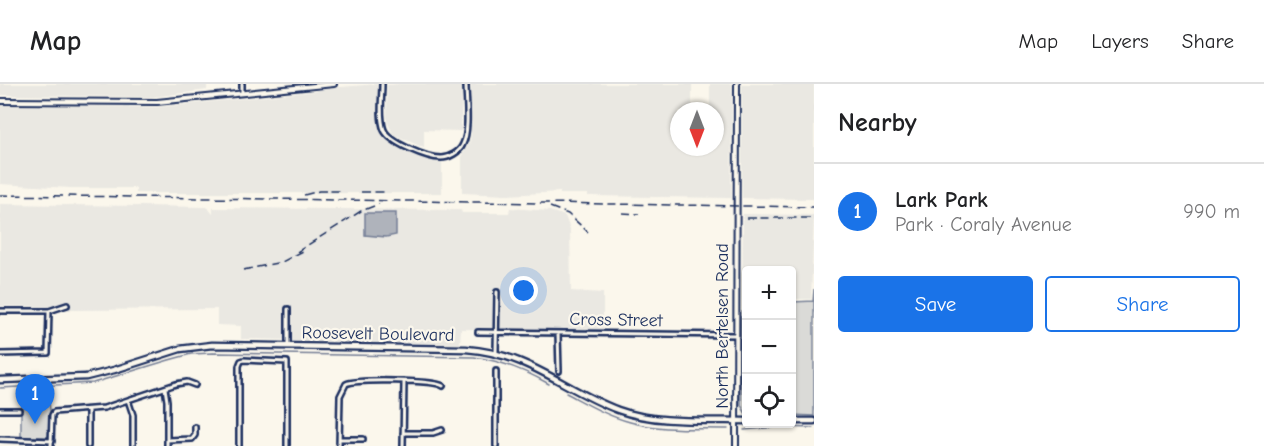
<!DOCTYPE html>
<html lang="en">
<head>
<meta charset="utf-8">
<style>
  body { margin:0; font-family:"Comic Neue",sans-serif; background:#f6f6f6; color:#202124 }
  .controls { position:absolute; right:18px; bottom:18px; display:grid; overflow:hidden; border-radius:6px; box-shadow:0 2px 4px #0004 }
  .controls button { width:54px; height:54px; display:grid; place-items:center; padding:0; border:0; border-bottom:2px solid #e0e0e0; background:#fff; color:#202124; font:30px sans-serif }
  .compass { position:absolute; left:670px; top:18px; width:54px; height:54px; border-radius:50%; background:#fff; box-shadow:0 2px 4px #0004; rotate:180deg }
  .you { position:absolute; left:524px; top:207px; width:21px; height:21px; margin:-15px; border:4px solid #fff; border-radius:50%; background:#1a73e8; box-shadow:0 0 0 9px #1a73e833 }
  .badge { display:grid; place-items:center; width:39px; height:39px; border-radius:50%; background:#1a73e8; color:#fff; font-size:20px; font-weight:700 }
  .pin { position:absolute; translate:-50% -50px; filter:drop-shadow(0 2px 3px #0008) }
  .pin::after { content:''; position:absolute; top:32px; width:21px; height:18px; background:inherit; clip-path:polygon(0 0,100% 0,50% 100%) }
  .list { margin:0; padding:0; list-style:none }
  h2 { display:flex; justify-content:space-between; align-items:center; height:78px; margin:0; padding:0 24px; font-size:26px }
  h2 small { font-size:20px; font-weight:400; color:#757577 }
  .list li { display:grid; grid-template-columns:39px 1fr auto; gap:18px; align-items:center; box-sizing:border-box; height:96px; padding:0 24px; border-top:2px solid #e0e0e0 }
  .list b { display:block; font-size:22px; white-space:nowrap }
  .list p { margin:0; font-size:20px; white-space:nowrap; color:#757577 }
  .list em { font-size:20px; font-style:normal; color:#757577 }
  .actions { display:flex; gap:12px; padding:18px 24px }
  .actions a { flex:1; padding:14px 0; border:2px solid #1a73e8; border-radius:6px; text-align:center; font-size:21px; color:#1a73e8 }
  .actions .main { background:#1a73e8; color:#fff }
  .icon { flex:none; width:33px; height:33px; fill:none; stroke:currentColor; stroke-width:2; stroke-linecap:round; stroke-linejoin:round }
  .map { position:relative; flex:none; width:814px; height:362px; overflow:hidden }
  header { display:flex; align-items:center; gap:36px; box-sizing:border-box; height:84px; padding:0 30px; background:#fff; border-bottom:2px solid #e0e0e0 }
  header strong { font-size:28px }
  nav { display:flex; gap:33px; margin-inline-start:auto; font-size:21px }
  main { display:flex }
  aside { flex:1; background:#fff }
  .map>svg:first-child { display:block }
</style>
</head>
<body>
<header>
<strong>Map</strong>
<nav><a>Map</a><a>Layers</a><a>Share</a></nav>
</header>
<main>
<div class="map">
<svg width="814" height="362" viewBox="0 0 814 362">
  <rect width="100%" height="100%" fill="#fbf7ec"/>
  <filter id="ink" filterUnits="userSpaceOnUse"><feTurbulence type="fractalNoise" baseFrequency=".0167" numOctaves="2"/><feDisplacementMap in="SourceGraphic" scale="12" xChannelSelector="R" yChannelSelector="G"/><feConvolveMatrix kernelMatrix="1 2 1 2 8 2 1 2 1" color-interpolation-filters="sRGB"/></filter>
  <g filter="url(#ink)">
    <path fill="#eae8e2" d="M0 0H207V6L153 13 0 11Z
      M377 0 379 2V42L384 54 396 63 433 77 442 78V109H136V104H71L0 100V21L158 23 317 7 318 5Z
      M399 0H462L461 47 424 46V64L393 50 387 37V1Z
      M471 0H692V27H679V63H715V27H710V0H732L731 114 588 112V110H560V108L507 111 462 109V71L469 60 471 52Z
      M742 0H814V115L742 114Z
      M0 120 207 123 213 130V124L461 126 462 129H509L510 124 550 127 565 132 570 145 571 207 603 209V247L461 245 460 260 290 259V256L241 255V242L217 241V225L68 226 43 223 0 222Z
      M743 130 814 131 811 215H792V186H746V216H742Z"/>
    <path fill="#dadad7" stroke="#7a849a" stroke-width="1.5" d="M814 205V332L792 331V218L813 217Z
      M741 233H746V330L741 321Z
      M25 310H48L50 326 48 353H21V323H25Z"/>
    <path fill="#afb3bb" stroke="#747e96" stroke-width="1.5" d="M365 129H396V151L386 153 365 151Z"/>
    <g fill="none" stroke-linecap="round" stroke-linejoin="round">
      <path stroke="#747e96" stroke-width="1.5" d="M0 304 93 299 169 276 191 270 213 269 474 273C502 277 525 286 549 300
        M566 309C587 320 607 332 630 338 661 347 696 344 728 345
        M744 346 777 343 814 344"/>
      <g stroke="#1b2f5e" stroke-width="8">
        <path id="minor" d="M382 0C382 14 379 33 384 46 390 59 427 74 441 74 449 74 460 68 463 60 470 46 466 16 466 0
          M242 8V0
          M0 227H49L67 221
          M478 248 736 251
          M558 249 559 287
          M288 262V225
          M496 268 497 208
          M0 270 48 269 49 227
          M165 304 167 317V362
          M128 316 133 331V362
          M0 326H19
          M88 326V362
          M403 349H433L442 346
          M0 355 52 357
          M340 355H363
          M167 356 192 355 195 351V343
          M51 362 52 331 54 328 104 324 176 300 187 298 195 301
          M239 362V282L241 277 244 276 287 278V362
          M339 362 340 312 346 300C356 295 434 296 443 302
          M403 362 404 298
          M496 362V287"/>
      </g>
      <g stroke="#1b2f5e" stroke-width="8">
        <path id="tertiary" d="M0 17 157 18 334 0
          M736 362 737 0"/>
      </g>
      <g stroke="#1b2f5e" stroke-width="9">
        <path id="secondary" d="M0 296 86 293 114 286 180 265 212 261 466 265C531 270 562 305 618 326 656 340 707 336 746 337
          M792 337H814"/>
      </g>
      <use href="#minor" stroke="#fbf7ec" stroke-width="3"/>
      <use href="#tertiary" stroke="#fbf7ec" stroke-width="4"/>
      <use href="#secondary" stroke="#fbf7ec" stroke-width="4.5"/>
      <path stroke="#1b2f5e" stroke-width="1.5" stroke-dasharray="9 4.5" stroke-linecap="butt" d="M361 108H385
        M0 111 814 123
        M304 111 319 107H344
        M550 123 568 130 588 148
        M622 129 639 130
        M747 134H814
        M297 168 361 127 379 120
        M243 186 282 178 305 166"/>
    </g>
  </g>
  <g text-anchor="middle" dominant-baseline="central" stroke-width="4.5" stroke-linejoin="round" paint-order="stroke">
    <g font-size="18" fill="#1b2f5e" stroke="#fbf7ec">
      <text transform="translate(616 236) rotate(1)">Cross Street</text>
      <text transform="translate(722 242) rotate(-90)">North Bertelsen Road</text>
      <text transform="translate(378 250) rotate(1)">Roosevelt Boulevard</text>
    </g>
  </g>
</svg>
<div class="controls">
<button>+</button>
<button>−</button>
<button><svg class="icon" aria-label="locate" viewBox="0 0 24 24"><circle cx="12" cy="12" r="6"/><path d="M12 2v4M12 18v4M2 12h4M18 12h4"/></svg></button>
</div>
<svg class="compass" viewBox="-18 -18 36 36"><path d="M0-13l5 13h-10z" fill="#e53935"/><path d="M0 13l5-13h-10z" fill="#757577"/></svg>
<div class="you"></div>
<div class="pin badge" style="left:35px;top:340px">1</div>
</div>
<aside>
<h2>Nearby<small></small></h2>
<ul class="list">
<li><span class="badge">1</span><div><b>Lark Park</b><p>Park · Coraly Avenue</p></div><em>990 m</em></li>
</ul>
<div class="actions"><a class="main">Save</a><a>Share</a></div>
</aside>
</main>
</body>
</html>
